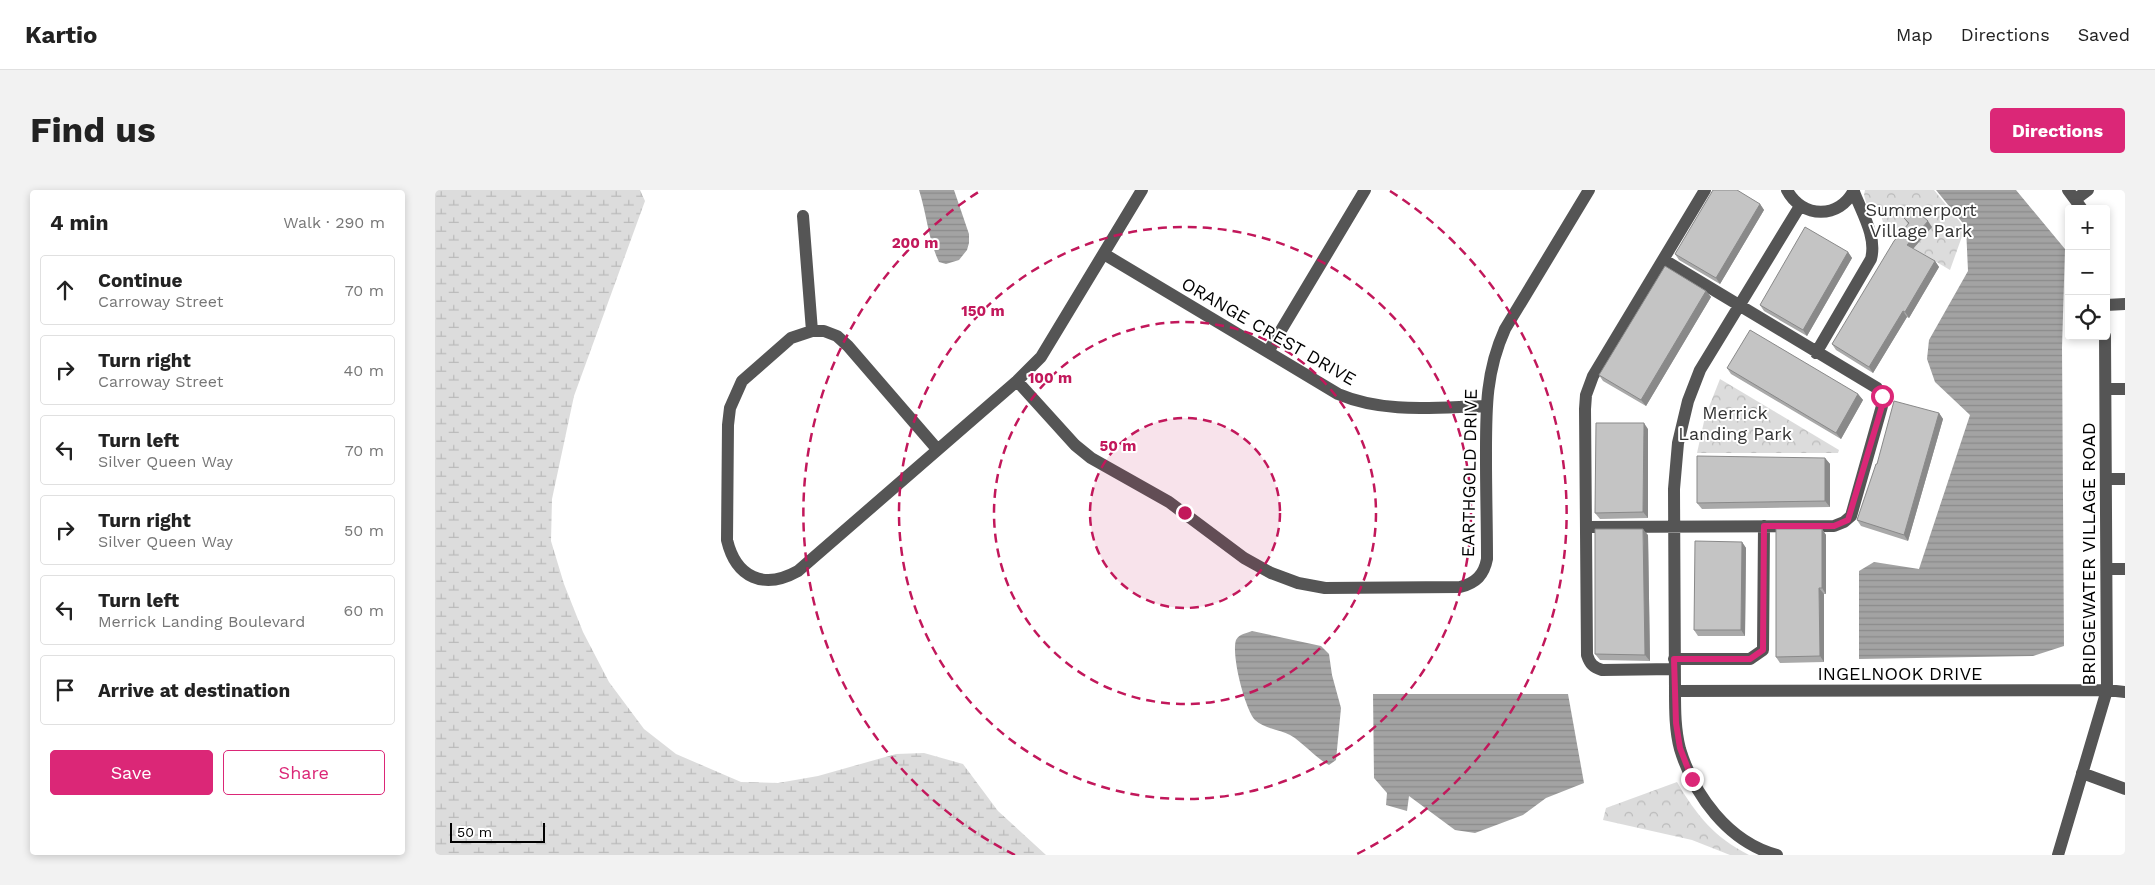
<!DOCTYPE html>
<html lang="en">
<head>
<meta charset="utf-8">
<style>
  body { margin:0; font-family:"Work Sans",sans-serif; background:#f2f2f2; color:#222 }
  .controls { position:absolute; right:15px; top:15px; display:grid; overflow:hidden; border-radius:5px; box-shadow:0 2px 8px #0003 }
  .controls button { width:45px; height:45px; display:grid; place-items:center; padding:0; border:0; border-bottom:1px solid #e0e0e0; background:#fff; color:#222; font:25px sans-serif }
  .scale { position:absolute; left:15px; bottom:12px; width:95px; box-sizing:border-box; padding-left:5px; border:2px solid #000; border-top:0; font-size:14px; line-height:18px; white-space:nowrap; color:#000; -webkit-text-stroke:4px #fff; paint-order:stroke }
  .stop { position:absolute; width:15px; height:15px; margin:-11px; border:4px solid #db2777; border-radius:50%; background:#fff }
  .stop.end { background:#db2777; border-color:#fff; box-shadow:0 1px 5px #0008 }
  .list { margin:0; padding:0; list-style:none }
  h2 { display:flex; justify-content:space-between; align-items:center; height:65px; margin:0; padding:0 20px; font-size:21px }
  h2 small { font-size:16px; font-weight:400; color:#767676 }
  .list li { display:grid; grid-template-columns:32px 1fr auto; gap:15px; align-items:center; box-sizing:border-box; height:70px; margin:0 10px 10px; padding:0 10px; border:1px solid #e0e0e0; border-radius:5px }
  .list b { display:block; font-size:19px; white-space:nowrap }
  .list p { margin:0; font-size:16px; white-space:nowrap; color:#767676 }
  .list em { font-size:16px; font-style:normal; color:#767676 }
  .actions { display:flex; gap:10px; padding:15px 20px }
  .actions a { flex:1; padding:11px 0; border:1px solid #db2777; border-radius:5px; text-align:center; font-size:18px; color:#db2777 }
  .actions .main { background:#db2777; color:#fff }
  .icon { flex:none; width:28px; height:28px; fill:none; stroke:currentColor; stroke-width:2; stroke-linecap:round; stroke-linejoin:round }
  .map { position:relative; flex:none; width:1690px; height:665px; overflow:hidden; border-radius:5px }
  header { display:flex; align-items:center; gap:30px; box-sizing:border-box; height:70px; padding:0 25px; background:#fff; border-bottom:1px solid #e0e0e0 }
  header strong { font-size:24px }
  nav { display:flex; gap:28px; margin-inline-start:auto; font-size:18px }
  .intro { display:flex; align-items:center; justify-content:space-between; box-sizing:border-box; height:120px; padding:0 30px }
  h1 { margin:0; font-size:35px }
  .button { padding:12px 22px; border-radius:5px; background:#db2777; color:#fff; font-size:18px; font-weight:700 }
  main { display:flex; gap:30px; padding:0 30px }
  aside { flex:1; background:#fff; border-radius:5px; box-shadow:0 2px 8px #0003 }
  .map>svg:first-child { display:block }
</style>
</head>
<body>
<header>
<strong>Kartio</strong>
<nav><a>Map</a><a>Directions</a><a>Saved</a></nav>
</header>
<div class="intro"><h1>Find us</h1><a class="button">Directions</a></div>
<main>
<aside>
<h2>4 min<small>Walk · 290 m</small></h2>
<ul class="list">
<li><svg class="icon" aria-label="ahead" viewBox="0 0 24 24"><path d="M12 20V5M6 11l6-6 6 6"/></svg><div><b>Continue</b><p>Carroway Street</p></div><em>70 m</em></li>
<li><svg class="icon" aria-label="right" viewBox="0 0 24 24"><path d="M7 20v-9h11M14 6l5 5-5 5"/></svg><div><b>Turn right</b><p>Carroway Street</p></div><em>40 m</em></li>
<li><svg class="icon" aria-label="left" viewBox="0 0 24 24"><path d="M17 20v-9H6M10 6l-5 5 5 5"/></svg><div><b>Turn left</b><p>Silver Queen Way</p></div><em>70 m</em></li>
<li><svg class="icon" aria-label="right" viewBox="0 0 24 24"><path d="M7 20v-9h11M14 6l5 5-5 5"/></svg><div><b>Turn right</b><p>Silver Queen Way</p></div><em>50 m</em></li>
<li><svg class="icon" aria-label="left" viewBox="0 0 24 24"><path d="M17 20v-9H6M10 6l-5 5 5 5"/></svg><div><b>Turn left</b><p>Merrick Landing Boulevard</p></div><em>60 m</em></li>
<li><svg class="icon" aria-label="arrive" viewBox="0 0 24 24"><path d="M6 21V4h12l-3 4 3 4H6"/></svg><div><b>Arrive at destination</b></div></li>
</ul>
<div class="actions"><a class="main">Save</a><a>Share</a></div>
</aside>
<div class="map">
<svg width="1690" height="665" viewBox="0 0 1690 665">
  <defs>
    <pattern id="wetland-marsh" width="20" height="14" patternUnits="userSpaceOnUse" patternTransform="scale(1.25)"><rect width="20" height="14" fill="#dcdcdc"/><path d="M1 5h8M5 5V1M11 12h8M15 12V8" fill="none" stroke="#bbb"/></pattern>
    <pattern id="park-crowns" width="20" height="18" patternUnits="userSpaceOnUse" patternTransform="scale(1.25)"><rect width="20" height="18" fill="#dcdcdc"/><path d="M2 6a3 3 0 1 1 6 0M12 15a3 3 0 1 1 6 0" fill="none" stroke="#bbb"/></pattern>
    <pattern id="water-rules" width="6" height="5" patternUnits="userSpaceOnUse" patternTransform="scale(1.25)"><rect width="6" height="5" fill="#a3a3a3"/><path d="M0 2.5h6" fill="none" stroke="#8b8b8b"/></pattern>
  </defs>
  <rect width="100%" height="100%" fill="#fff"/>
  <path fill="url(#wetland-marsh)" d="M0 0H205L210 11 139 206 117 309 116 351 129 394 148 442 174 492 209 539 241 564 306 592 343 593 383 586 461 564 489 563 528 574 563 621 611 665H0Z"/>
  <path fill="url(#park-crowns)" d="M1430 0H1499L1530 38 1515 80 1451 42 1444 19 1436 21 1433 19 1429 5Z
    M1285 189 1404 260 1403 263H1262L1270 227Z
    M1242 592C1262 626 1279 647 1314 665H1295L1257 650 1168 630 1171 618Z"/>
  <path fill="url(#water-rules)" d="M484 0H519L534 44V53L532 60 524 70 511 74 504 72C493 49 492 25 484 0Z
    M1501 0H1581L1630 59 1627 158 1629 456 1598 466 1424 469V381L1439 372 1484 379 1535 225 1500 192 1492 169 1494 150 1533 81 1531 37Z
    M817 441 886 456 894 464 897 485 906 518 901 570 894 575C879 567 869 553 855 545 845 540 828 538 820 530 810 519 796 465 801 450 804 444 812 443 817 441Z
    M938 504H1133L1149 593 1111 608 1088 625 1040 643 1020 640 974 606 972 621 951 615 952 603 939 588Z"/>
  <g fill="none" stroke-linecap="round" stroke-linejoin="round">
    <path stroke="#555" stroke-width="12" d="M1352 0C1367 29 1405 29 1419 0
      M1633 0 1647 19
      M1641 9 1653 0
      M368 26 377 141
      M669 64 903 204C950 224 1002 217 1051 216
      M1671 115 1690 114
      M833 162 930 0
      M1381 163 1436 69C1442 47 1427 23 1419 2
      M582 191 640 255 656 268 734 312 809 368 836 383 863 393 890 398 1025 397C1041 393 1049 385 1052 369 1052 336 1051 303 1051 270 1051 222 1050 183 1070 139L1154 0
      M1671 199H1690
      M502 259 413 156 402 146 389 141H377L356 148 307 191 295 218 293 235 292 350C301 388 329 400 363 381L582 191 606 167 707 0
      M1671 289H1690
      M1151 337 1399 336 1409 332 1416 326 1447 216 1446 204 1442 198 1229 70
      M1672 379H1690
      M1239 469H1315L1328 460 1329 336
      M1240 479 1167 480C1158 477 1155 474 1152 465L1150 219 1151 205 1158 186 1270 0
      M1240 501 1672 500 1690 502
      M1647 583 1690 599
      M1342 665C1293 652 1259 605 1245 559 1240 540 1240 520 1240 501L1239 299 1243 253 1253 211 1265 180 1365 16
      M1623 665 1672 500 1670 146"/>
  </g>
  <path fill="#a9a9a9" d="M1325 14 1329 20 1285 94 1244 70 1240 64Z
    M1469 28 1497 37 1478 59 1500 71 1504 77 1474 128 1472 127 1438 183 1401 160 1397 154 1473 34Z
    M1413 62 1417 68 1372 146 1329 121 1325 115Z
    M1271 101 1276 107 1211 216 1168 191 1164 185Z
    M1292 178 1423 204 1428 210 1406 249 1296 184Z
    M1504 223 1508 229 1473 351 1426 336 1422 330 1442 274Z
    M1213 239V328L1165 329 1160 323Z
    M1390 268 1395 274V317L1267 319 1262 313Z
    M1387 339 1391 345V404H1389V472L1345 473 1341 467Z
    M1213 345 1215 471 1165 470 1160 464Z
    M1307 352 1311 358 1310 446H1263L1259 440Z"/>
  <path fill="#898989" d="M1325 14 1329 20 1285 94 1281 88Z
    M1493 31 1497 37 1476 61 1472 55Z
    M1413 62 1417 68 1372 146 1368 140Z
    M1500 71 1504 77 1474 128 1470 122Z
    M1271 101 1276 107 1211 216 1206 210Z
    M1468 121 1472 127 1438 183 1434 177Z
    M1423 204 1428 210 1406 249 1401 243Z
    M1504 223 1508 229 1473 351 1469 345Z
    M1209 233 1213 239V328L1208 322Z
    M1390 268 1395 274V317L1390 311Z
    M1208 339 1213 345 1215 471 1210 465Z
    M1387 339 1391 345V404L1387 398Z
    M1307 352 1311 358 1310 446 1306 440Z
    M1384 398 1389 404V472L1385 466Z"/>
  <path fill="#c4c4c4" stroke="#898989" d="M1278 0H1302L1325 14 1281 88 1240 64Z
    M1478 18 1493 31 1472 55 1500 71 1470 122 1468 121 1434 177 1397 154 1459 51 1474 33 1469 28Z
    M1370 37 1413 62 1368 140 1325 115Z
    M1230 76 1271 101 1206 210 1164 185Z
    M1315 140 1423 204 1401 243 1292 178Z
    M1459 211 1504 223 1469 345 1422 330 1441 274H1442Z
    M1161 233H1209L1208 322 1160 323Z
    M1262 266 1390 268V311L1262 313Z
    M1160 339H1208L1210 465 1160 464Z
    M1341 339H1387V398H1384L1385 466 1341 467Z
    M1260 351 1307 352 1306 440H1259Z"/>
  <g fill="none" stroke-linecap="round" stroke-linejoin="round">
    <path stroke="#db2777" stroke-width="6" d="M1257 589 1245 558 1241 533 1239 469H1315L1328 460 1329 336H1399L1413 330 1447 216V206"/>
  </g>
  <circle cx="750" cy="323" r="95" fill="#c2185b" fill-opacity=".12"/>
  <g fill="none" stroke="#c2185b" stroke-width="2.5" stroke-dasharray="9 6">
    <circle cx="750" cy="323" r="95"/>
    <circle cx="750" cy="323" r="191"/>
    <circle cx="750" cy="323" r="286"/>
    <path d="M580 665A382 382 0 0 1 545 1M955 1A382 382 0 0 1 920 665"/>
  </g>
  <g text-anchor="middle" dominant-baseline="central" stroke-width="4" stroke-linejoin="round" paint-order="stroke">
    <g font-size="18" fill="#333" stroke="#fff">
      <text x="1486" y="19">Summerport<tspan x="1486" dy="21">Village Park</tspan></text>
      <text x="1300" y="222">Merrick<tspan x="1300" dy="21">Landing Park</tspan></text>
    </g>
    <g font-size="18" fill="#000" stroke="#fff">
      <text transform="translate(834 141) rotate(30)">ORANGE CREST DRIVE</text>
      <text transform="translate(1034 283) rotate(-89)">EARTHGOLD DRIVE</text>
      <text transform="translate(1653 364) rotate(-90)">BRIDGEWATER VILLAGE ROAD</text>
      <text x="1465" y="483">INGELNOOK DRIVE</text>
    </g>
  </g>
  <circle cx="750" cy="323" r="8" fill="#c2185b" stroke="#fff" stroke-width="2.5"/>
  <g font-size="15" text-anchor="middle" font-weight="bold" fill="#c2185b" stroke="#fff" stroke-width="4" stroke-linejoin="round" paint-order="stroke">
    <text x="480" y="58">200 m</text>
    <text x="548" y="126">150 m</text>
    <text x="615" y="193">100 m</text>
    <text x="683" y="261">50 m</text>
  </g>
</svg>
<div class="controls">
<button>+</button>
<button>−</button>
<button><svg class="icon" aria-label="locate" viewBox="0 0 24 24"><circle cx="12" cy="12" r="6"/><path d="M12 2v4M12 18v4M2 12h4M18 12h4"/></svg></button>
</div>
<div class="scale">50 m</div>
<div class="stop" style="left:1447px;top:206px"></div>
<div class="stop end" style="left:1257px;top:589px"></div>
</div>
</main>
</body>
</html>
